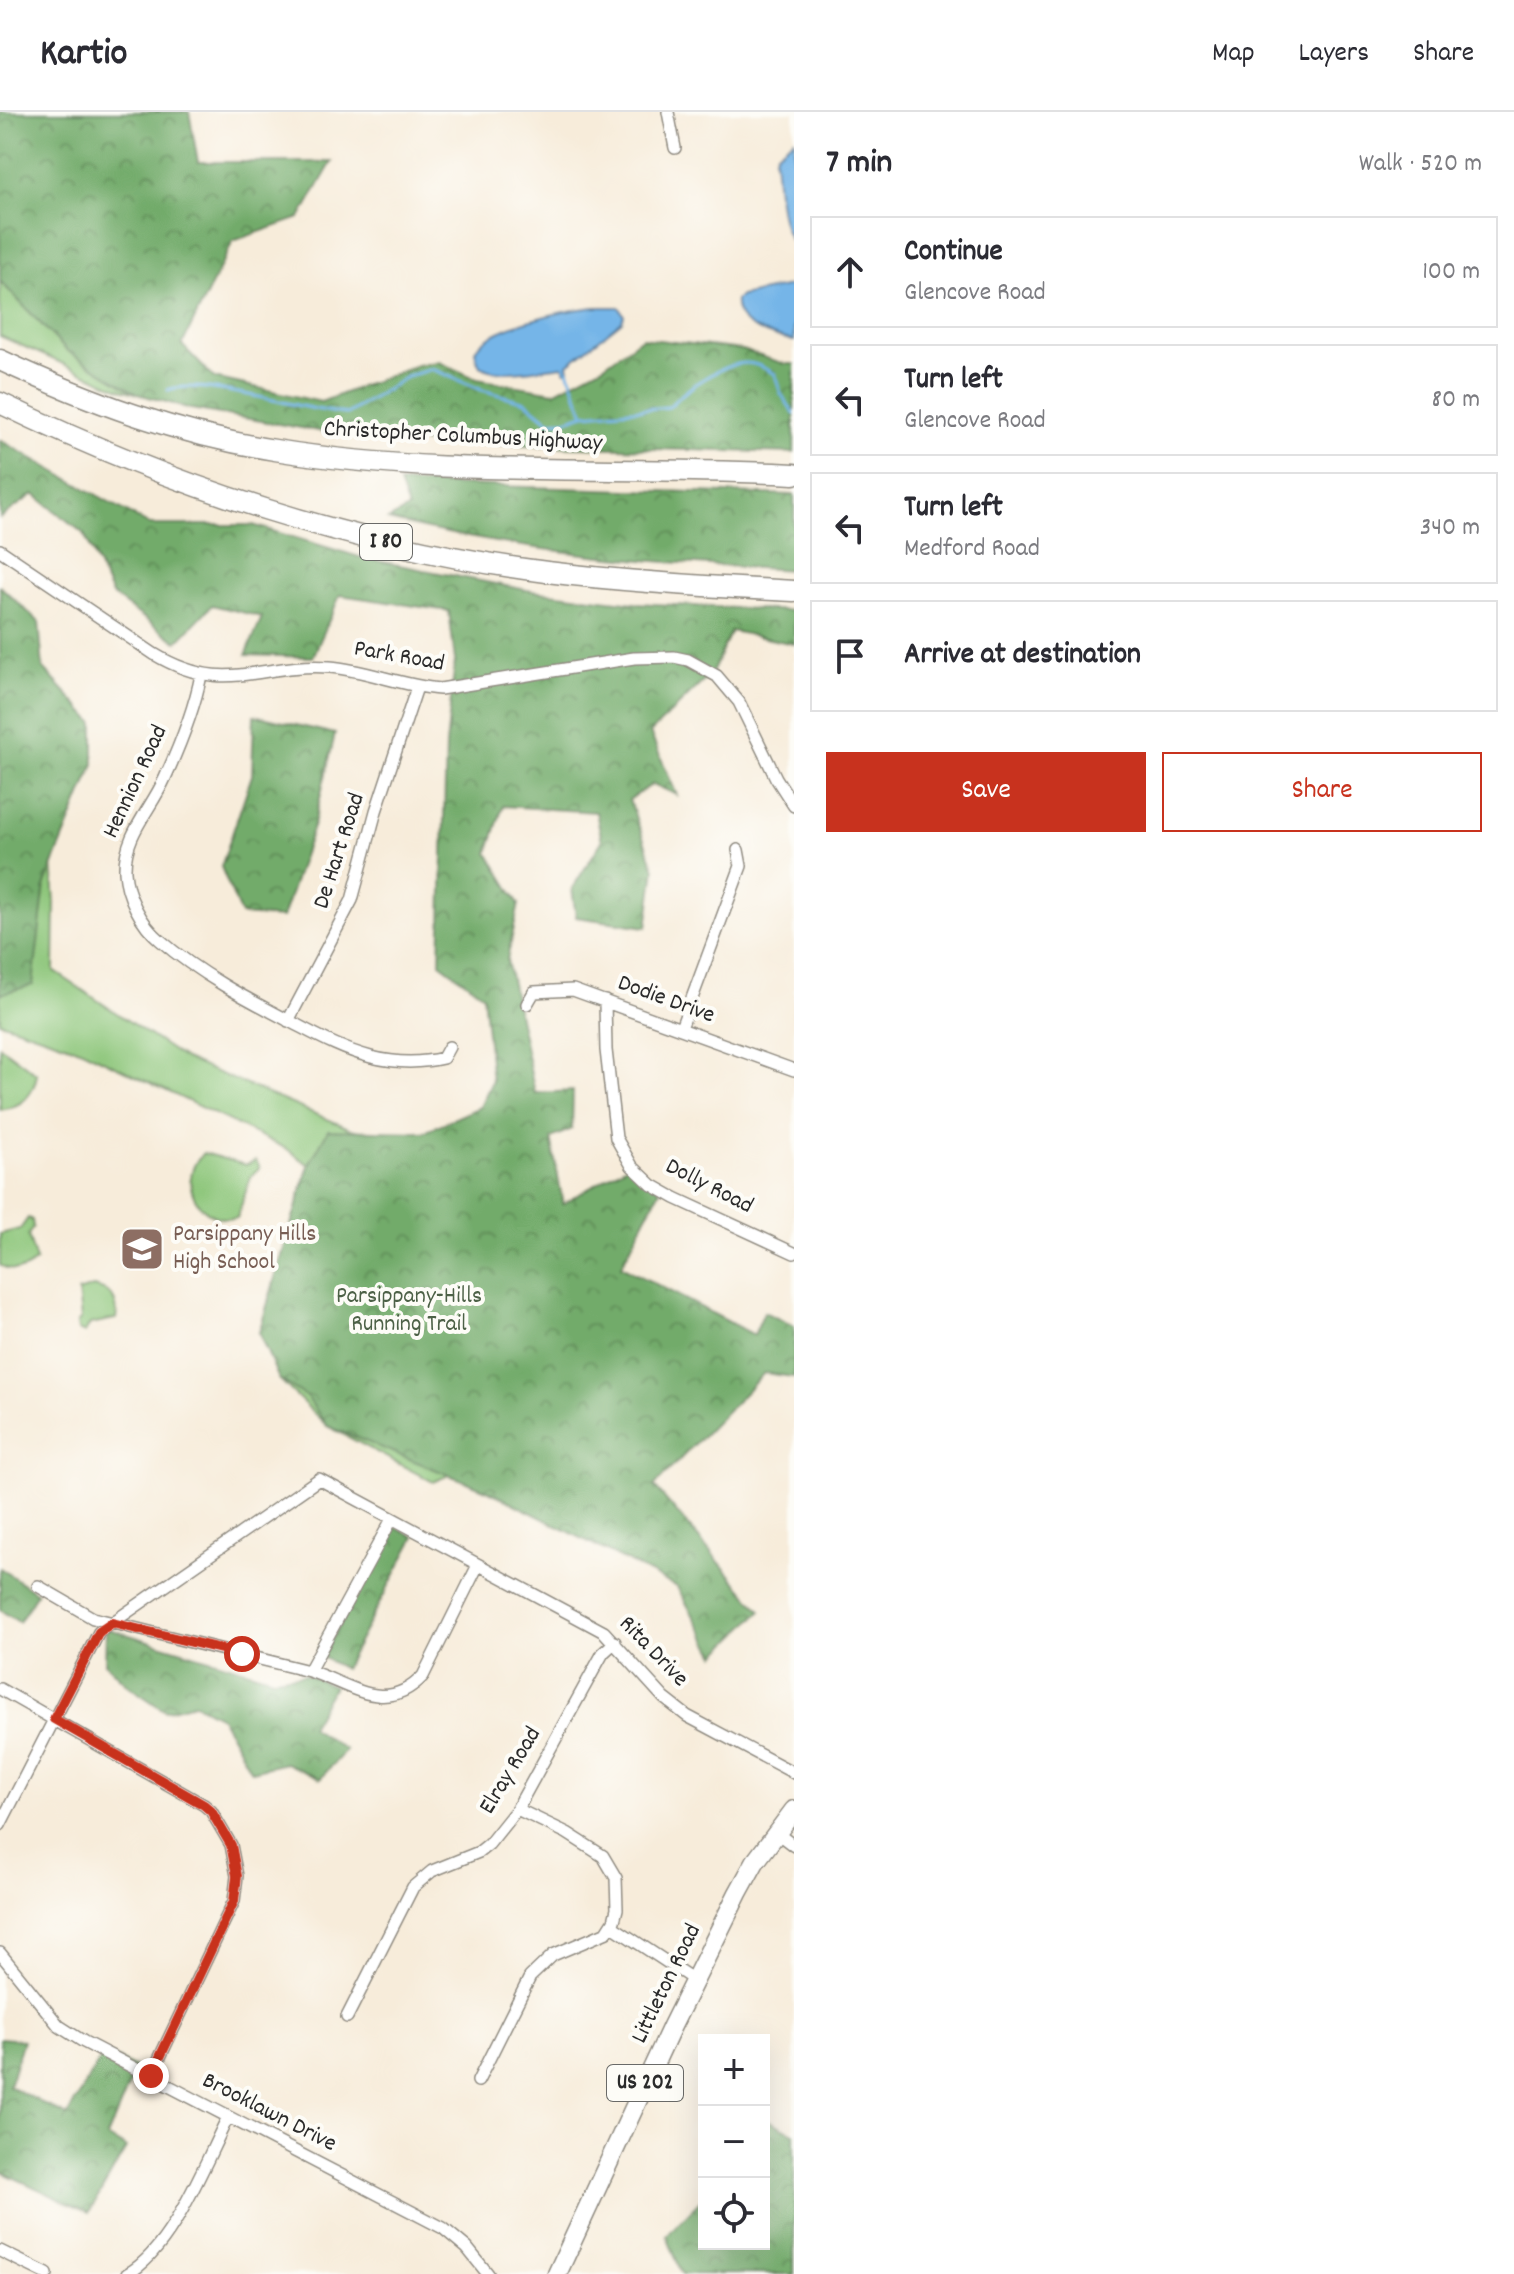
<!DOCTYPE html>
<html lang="en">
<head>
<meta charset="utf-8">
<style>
  body { margin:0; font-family:Dekko,sans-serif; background:#f7f7f7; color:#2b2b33 }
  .controls { position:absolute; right:24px; bottom:24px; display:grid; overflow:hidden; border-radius:0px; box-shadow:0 8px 32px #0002 }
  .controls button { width:72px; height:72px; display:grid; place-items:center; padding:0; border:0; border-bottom:2px solid #e1e1e2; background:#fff; color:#2b2b33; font:40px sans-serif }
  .stop { position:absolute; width:24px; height:24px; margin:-18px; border:6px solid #c8321e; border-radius:50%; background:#fff }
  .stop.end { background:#c8321e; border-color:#fff; box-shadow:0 2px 8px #0008 }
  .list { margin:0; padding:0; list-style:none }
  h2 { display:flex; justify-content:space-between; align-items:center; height:104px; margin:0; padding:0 32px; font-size:34px }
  h2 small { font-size:26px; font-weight:400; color:#7c7c81 }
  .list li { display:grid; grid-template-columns:52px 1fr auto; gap:24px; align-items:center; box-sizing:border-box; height:112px; margin:0 16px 16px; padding:0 16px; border:2px solid #e1e1e2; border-radius:0px }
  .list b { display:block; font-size:30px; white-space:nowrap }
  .list p { margin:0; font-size:26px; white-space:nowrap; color:#7c7c81 }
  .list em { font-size:26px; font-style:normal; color:#7c7c81 }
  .actions { display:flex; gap:16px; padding:24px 32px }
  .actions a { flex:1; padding:18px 0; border:2px solid #c8321e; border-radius:0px; text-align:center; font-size:28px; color:#c8321e }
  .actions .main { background:#c8321e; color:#fff }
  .icon { flex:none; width:44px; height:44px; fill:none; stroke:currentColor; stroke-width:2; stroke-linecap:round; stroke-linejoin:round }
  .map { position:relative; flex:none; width:794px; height:2162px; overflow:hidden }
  header { display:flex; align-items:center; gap:48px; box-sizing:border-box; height:112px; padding:0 40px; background:#fff; border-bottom:2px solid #e1e1e2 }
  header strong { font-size:38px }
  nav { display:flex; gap:44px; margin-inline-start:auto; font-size:28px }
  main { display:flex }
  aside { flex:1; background:#fff }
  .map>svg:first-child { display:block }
</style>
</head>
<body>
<header>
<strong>Kartio</strong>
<nav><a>Map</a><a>Layers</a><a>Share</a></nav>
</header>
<main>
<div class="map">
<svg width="794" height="2162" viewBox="0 0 794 2162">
  <defs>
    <pattern id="forest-crowns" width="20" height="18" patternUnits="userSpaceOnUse" patternTransform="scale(2)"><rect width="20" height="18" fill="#72ab6a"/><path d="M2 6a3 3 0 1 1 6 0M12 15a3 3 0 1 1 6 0" fill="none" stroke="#5e8b57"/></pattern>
  </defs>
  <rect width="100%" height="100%" fill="#fdfcf7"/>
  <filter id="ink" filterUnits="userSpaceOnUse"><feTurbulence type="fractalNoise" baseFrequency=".0125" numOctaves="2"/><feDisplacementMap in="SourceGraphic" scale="16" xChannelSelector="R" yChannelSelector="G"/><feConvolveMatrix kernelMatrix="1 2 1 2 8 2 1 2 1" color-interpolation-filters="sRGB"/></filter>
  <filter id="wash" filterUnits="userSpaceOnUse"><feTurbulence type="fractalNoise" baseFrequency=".006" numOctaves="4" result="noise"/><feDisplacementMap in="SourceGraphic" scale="32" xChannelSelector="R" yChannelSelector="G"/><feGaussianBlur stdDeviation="1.8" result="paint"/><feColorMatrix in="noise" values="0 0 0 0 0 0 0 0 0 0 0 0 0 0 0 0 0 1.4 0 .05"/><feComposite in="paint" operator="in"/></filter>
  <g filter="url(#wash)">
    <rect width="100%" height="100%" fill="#f7ecda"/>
    <path fill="#8dc67a" stroke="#5c7852" stroke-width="2" d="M0 169 66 238 138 282 118 276 0 224Z
      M0 691 50 722 55 791 54 859 185 947 351 1017 435 1035 516 1335 433 1370 327 1314 279 1267 259 1221 309 1053 287 1037 82 938 0 910Z
      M0 934 37 962C34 983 21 995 0 998Z
      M203 1041 246 1053 256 1048 260 1056 251 1064 237 1106C198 1112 175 1069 203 1041Z
      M28 1106 32 1108 33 1115 28 1123 36 1149C25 1160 13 1161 0 1153V1122L20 1117Z
      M93 1175C111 1178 119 1189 116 1207L90 1212 85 1221 78 1218 77 1211 81 1207 78 1180Z"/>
    <path fill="url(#forest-crowns)" stroke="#4e6b4a" stroke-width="2" d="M0 0H189L198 50H332L300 106 233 129 182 233 214 266 321 290 417 253 439 250 477 267 554 280 603 254 642 226 742 238 785 252H794V341L376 329 191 297 138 282 66 238 0 169Z
      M0 328 150 413H253L363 446 532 479 635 491 794 499V532L731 519 712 561 650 621 677 683 653 672 629 688 655 757 647 815 576 805 572 777 602 729 596 700 503 694 488 741 519 792 507 848 535 981 573 979 572 1017 551 1026 563 1092 631 1051 660 1078 621 1154 754 1223 764 1200 794 1214V1265L764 1261 654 1374 761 1499 716 1543 677 1475 489 1379 327 1314 307 1285 279 1267 259 1221 309 1053 328 1018 424 1020 480 995 492 969 483 883 440 851 446 633 455 549 449 499 340 483 313 545 246 543 262 505 212 493 177 530 112 483 84 422 34 382 0 406Z
      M399 371 794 383V458C657 451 521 441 388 408L408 397Z
      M0 474 39 510 43 556 94 611V652L45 772 33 873 0 882Z
      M254 603 335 622 314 712 282 806 241 803 221 755 252 663Z
      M393 1413 415 1425 344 1557 322 1545Z
      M0 1456 37 1481 19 1510 0 1498Z
      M106 1516 273 1566 305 1562 334 1574 310 1615 346 1638 320 1667 286 1651 251 1659 221 1605 194 1591 165 1599 127 1573 105 1551Z
      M0 1926 23 1928 9 1974 67 2004 104 1940 136 1956 107 2025 126 2036 89 2101 0 2059Z
      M764 2006 794 2021V2162H682L667 2123 704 2085V2132H764Z"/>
    <path fill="#74b5e8" stroke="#50708a" stroke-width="2" d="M794 27V132C778 118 777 67 775 45L777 41Z
      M794 173V229C773 224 733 216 736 188L741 184Z
      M595 195H619L624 203 622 209 568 252 569 258 565 259 563 254C544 256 502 265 484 256 477 253 477 246 475 239 487 214 567 198 595 195Z"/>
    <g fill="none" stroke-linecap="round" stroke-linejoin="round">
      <path stroke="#74b5e8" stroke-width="3" d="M568 258 584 302
        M168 278C201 265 305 299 347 302L408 264 432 257 482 278 526 290 549 309 566 308 584 302 669 295C684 278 722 251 746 251 756 251 766 257 775 262L781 282 794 301"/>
    </g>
  </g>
  <g filter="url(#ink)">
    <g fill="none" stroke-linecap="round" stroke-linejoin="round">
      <g stroke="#918c82" stroke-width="14">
        <path id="street" d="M668 0 675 36
          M0 438 154 542C226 585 258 550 330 555 367 558 402 574 440 577L634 546 674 545 688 548 717 564 739 590 776 666 794 694
          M201 563C194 599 180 633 165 666 151 698 124 722 125 759 126 783 141 812 160 828 199 862 247 887 293 911 318 924 343 938 371 945 395 951 418 952 443 946L449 935
          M605 889 606 938 616 1026 632 1054 652 1073 675 1086 794 1141
          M527 892 534 880 573 878 794 958
          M288 909 352 788 376 699 417 575
          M681 916 741 754 738 738
          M38 1474 93 1506 309 1559C351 1572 385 1604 423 1564L478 1453
          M309 1559 392 1407
          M0 1577 204 1693 211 1699 231 1733 237 1764 234 1789 151 1964
          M0 1713 99 1520 319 1367 604 1520 664 1586 687 1604 794 1661
          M777 1721 794 1734
          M612 1814 694 1868
          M0 1841 59 1914 84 1930 443 2116 467 2136 488 2162
          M347 1905 413 1775 432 1759 479 1740 489 1732 517 1697 603 1541 615 1530
          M478 1969 530 1865 553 1843 607 1820 614 1809 617 1797 616 1766 603 1744 567 1721 517 1697
          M0 2139 47 2162
          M127 2162C172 2138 204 2052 228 2005"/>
      </g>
      <g stroke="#918c82" stroke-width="21">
        <path id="primary" d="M557 2162 672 1914 738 1781 755 1750 794 1698"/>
      </g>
      <g stroke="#918c82" stroke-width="23">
        <path id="highway" d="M0 248C88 289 179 323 275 338 446 366 621 353 794 362
          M0 291C171 374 358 436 547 460 629 470 711 475 794 479"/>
      </g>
      <use href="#street" stroke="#fff" stroke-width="11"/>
      <use href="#primary" stroke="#fff" stroke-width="18"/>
      <use href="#highway" stroke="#fff" stroke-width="20"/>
    </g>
  </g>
  <g fill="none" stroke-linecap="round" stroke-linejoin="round" filter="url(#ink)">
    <path stroke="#c8321e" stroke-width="10" d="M151 1964 234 1789 237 1764 231 1733 211 1699 204 1693 54 1607 99 1520 112 1511 242 1542"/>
  </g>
  <defs>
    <g id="school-square" transform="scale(2.3)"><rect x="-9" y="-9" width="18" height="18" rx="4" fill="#8d6e63" stroke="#fdfcf7"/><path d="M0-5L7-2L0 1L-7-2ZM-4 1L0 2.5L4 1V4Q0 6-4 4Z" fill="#fff"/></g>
  </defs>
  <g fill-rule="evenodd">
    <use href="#school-square" x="142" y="1137"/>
  </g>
  <g text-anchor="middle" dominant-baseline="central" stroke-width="8" stroke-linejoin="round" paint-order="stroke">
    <g fill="#fdfcf7" stroke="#6a6a68" stroke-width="2">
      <rect x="360" y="412" width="52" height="36" rx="6"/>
      <rect x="607" y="1953" width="76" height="36" rx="6"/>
    </g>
    <g font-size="22" font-weight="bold" fill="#2b2b2b">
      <text x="386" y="430">I 80</text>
      <text x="645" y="1971">US 202</text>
    </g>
    <g font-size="24" fill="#2b2b2b" stroke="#fdfcf7">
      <text transform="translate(463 325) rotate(3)">Christopher Columbus Highway</text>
      <text transform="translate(399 545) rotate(10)">Park Road</text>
      <text transform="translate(136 670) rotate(-65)">Hennion Road</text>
      <text transform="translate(340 739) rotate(-72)">De Hart Road</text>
      <text transform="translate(666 888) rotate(20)">Dodie Drive</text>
      <text transform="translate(709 1075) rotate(27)">Dolly Road</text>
      <text transform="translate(653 1540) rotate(46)">Rita Drive</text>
      <text transform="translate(511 1659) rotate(-59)">Elray Road</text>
      <text transform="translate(667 1872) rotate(-64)">Littleton Road</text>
      <text transform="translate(269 2001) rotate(27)">Brooklawn Drive</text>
    </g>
    <g font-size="24" fill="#785e54" stroke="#fdfcf7" text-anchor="start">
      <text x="173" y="1123">Parsippany Hills<tspan x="173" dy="28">High School</tspan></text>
    </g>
    <g font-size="24" fill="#4d6147" stroke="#fdfcf7">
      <text x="409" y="1185">Parsippany-Hills<tspan x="409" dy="28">Running Trail</tspan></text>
    </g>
  </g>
</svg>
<div class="controls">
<button>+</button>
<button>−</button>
<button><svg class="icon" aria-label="locate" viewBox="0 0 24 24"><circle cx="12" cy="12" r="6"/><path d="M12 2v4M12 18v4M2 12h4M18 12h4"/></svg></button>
</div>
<div class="stop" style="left:242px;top:1542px"></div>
<div class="stop end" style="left:151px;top:1964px"></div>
</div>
<aside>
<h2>7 min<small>Walk · 520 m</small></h2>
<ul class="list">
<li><svg class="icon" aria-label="ahead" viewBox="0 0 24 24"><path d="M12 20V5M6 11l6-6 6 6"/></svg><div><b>Continue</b><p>Glencove Road</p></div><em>100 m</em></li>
<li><svg class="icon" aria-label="left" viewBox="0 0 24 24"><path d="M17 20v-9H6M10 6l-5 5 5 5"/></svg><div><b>Turn left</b><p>Glencove Road</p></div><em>80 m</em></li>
<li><svg class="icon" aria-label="left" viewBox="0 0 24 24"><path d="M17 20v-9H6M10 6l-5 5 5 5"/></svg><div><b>Turn left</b><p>Medford Road</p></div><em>340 m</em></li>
<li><svg class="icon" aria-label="arrive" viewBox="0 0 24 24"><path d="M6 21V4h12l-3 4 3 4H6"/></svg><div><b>Arrive at destination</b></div></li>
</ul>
<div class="actions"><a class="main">Save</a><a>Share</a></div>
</aside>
</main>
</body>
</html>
